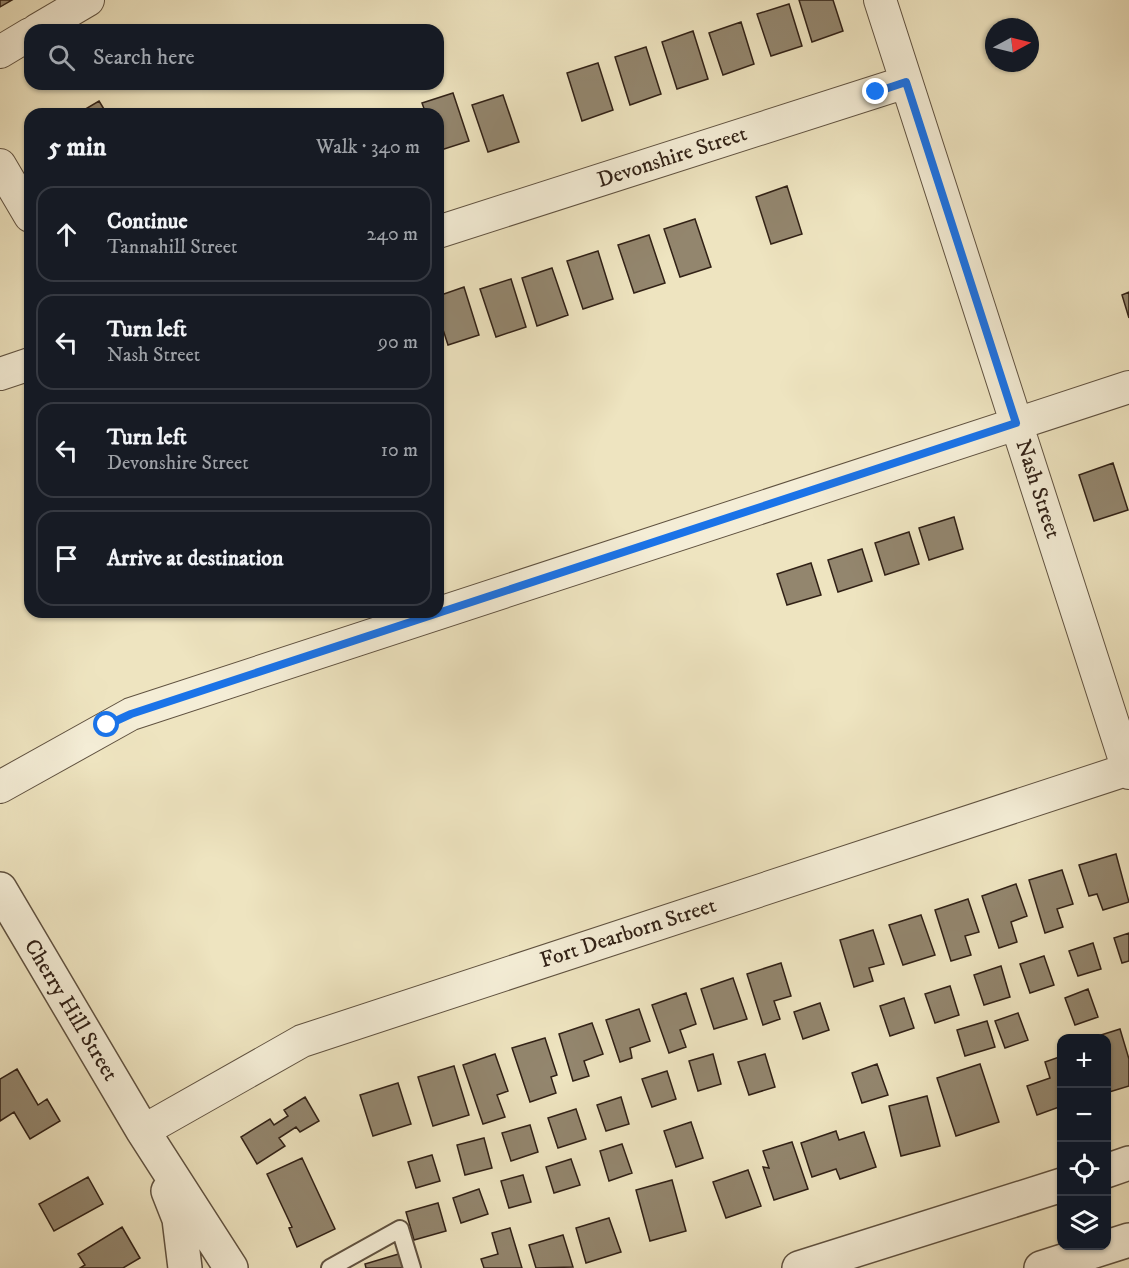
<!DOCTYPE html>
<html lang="en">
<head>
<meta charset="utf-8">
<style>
  body { margin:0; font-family:"IM FELL DW Pica",serif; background:#20242c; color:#f1f3f6 }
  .controls { position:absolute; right:18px; bottom:18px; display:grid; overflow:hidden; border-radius:12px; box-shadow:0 2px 4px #0004 }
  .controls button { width:54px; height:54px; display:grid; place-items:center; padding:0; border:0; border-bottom:2px solid #363941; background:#171b24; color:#f1f3f6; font:30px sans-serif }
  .compass { position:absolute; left:985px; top:18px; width:54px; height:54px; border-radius:50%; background:#171b24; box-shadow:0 2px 4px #0004; rotate:83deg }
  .stop { position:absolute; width:18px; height:18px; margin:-14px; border:4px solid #1a73e8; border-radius:50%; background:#fff }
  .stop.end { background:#1a73e8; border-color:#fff; box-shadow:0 2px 6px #0008 }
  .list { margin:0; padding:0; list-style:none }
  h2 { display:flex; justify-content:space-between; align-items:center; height:78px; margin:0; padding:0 24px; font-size:26px }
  h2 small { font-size:20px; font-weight:400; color:#9ea1a6 }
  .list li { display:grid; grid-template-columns:39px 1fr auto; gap:18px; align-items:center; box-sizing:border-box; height:96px; margin:0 12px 12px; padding:0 12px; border:2px solid #363941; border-radius:18px }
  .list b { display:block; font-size:22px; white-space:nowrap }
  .list p { margin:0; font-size:20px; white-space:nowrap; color:#9ea1a6 }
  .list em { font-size:20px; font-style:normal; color:#9ea1a6 }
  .icon { flex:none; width:33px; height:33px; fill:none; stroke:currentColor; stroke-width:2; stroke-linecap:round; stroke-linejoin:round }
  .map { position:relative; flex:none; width:1129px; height:1268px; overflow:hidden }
  .search { position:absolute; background:#171b24; box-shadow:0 2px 4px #0004; left:24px; top:24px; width:420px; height:66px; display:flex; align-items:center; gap:15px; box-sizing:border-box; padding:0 21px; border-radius:18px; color:#9ea1a6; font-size:22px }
  .panel { position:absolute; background:#171b24; box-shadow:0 2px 4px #0004; left:24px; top:108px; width:420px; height:510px; border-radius:18px }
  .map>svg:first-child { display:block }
</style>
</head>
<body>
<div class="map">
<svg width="1129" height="1268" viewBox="0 0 1129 1268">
  <rect width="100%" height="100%" fill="#eee4c0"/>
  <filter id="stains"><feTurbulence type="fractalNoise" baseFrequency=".00333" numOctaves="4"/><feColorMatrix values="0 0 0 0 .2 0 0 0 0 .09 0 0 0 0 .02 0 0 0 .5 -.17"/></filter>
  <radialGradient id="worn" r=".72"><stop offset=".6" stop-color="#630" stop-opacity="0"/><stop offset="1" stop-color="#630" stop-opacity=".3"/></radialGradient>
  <path fill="#93866e" stroke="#312116" stroke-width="1.5" d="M0 0H12L0 7Z
    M799 0H833L843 31 812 42Z
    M789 4 802 46 771 56 757 14Z
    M741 22 754 64 723 75 709 33Z
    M693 31 708 79 677 89 662 42Z
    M646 47 661 94 630 105 615 57Z
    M598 63 613 110 582 121 567 73Z
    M453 93 469 141 438 151V114H426L422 103Z
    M503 95 519 142 488 152 472 105Z
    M99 101 107 114H77Z
    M787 186 802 234 771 244 756 197Z
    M695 219 711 267 680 277 664 229Z
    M649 235 665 283 634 293 618 245Z
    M598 251 613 299 583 309 567 261Z
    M552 268 568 315 537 326 522 278Z
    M511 279 526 327 496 337 480 289Z
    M464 287 479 335 448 345 438 314V296Z
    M1129 292V318L1122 295Z
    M1113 463 1128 510 1094 521 1079 475Z
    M954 517 963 549 929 560 919 528Z
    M909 532 919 564 885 575 875 543Z
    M862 549 872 581 838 592 828 560Z
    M811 563 821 595 787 605 777 574Z
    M1116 854 1129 902 1103 910 1097 894 1089 896 1079 865Z
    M1062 870 1073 904 1057 909 1063 927 1045 933 1029 880Z
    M1016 884 1027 916 1011 922 1017 942 999 948 982 896Z
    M968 899 979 932 965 936 971 955 951 961 935 910Z
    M921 915 935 955 903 965 889 925Z
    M873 930 884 964 869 968 873 981 854 987 840 940Z
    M1129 933V961L1122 963 1114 938Z
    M1093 943 1101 969 1078 976 1069 951Z
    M1044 956 1054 985 1030 993 1020 964Z
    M781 963 791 996 774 1001 780 1019 763 1025 747 974Z
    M1001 966 1010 997 984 1005 974 975Z
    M733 978 747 1019 714 1029 701 989Z
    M950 986 959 1015 935 1023 925 994Z
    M1088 989 1098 1017 1075 1025 1065 998Z
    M686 993 696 1024 680 1030 686 1047 669 1053 652 1005Z
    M904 998 914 1028 890 1036 880 1006Z
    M820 1003 829 1030 803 1039 794 1012Z
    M639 1009 650 1041 630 1048 632 1058 620 1062 606 1020Z
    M1018 1013 1028 1040 1005 1048 995 1021Z
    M987 1021 995 1047 965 1056 957 1030Z
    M592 1023 603 1054 584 1061 589 1076 573 1081 559 1034Z
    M1120 1029 1129 1059V1086L1106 1093V1038H1102L1101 1035Z
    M545 1038 557 1075 551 1077 556 1093 530 1102 512 1048Z
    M495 1054 508 1091 497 1095 505 1117 483 1124 463 1065Z
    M713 1054 721 1084 698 1091 689 1061Z
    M765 1054 775 1087 749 1095 738 1062Z
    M1062 1056V1106L1037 1115 1027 1086 1050 1078 1045 1062Z
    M877 1064 888 1095 862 1103 852 1073Z
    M980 1064 999 1122 956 1136 937 1078Z
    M454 1066 469 1115 433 1126 418 1077Z
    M17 1069 38 1105 47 1099 60 1121 30 1139 14 1112 0 1121V1079Z
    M667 1071 676 1099 652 1107 642 1079Z
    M398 1083 411 1124 373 1136 360 1095Z
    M927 1096 940 1146 901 1156 889 1106Z
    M305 1097 319 1121 300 1132 296 1127 279 1138 285 1146 257 1164 241 1137 270 1119 274 1125 288 1116 284 1110Z
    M621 1097 629 1124 606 1131 597 1105Z
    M576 1109 586 1139 558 1148 548 1118Z
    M691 1122 703 1158 676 1167 664 1131Z
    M530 1125 538 1152 511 1161 502 1133Z
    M836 1131 839 1140 864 1132 876 1167 840 1179 836 1169 812 1177 801 1143Z
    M484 1138 492 1168 465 1175 457 1145Z
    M792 1142 808 1189 774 1200 763 1167 769 1168 763 1151Z
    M622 1144 632 1173 609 1181 600 1151Z
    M432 1155 440 1181 416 1188 408 1162Z
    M302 1158 335 1229 297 1247 289 1228 292 1227 267 1174Z
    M571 1159 580 1185 554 1193 546 1167Z
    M748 1170 761 1206 726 1218 713 1182Z
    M523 1175 531 1202 509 1208 501 1181Z
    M88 1177 103 1204 54 1231 39 1204Z
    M672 1180 686 1231 650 1241 636 1190Z
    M479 1189 488 1214 461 1223 453 1198Z
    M438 1203 446 1231 414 1240 406 1212Z
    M609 1218 621 1252 586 1263 576 1228Z
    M122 1227 140 1258 123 1268H80L85 1265 78 1254Z
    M510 1228 522 1268H484L481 1259 498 1254 492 1233Z
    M563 1235 573 1267 536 1268 529 1245Z
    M402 1253 406 1268H366L365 1264Z"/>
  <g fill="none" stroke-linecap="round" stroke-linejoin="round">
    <g stroke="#605240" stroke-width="20">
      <path id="service" d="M330 1268 400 1229 412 1268"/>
    </g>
    <g stroke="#605240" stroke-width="34">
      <path id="minor" d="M880 0 1129 773
        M37 30 88 0
        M0 52 30 34
        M0 165 30 216
        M438 232 906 82
        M0 374 30 364
        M0 787 131 714 1129 387
        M143 1131 302 1041 1129 769"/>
    </g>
    <g stroke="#605240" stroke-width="36">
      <path id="tertiary" d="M0 889 143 1131 231 1268
        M1106 1171 1129 1163
        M168 1191 179 1219 185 1268
        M799 1268 1062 1185
        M1041 1268 1129 1240"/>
    </g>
    <use href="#service" stroke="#f4edd6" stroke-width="16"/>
    <use href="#minor" stroke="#f4edd6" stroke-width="32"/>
    <use href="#tertiary" stroke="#f4edd6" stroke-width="33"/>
  </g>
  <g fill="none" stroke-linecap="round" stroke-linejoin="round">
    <path stroke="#1a73e8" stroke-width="8" d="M107 725 131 714 1016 423 906 82 876 92"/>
  </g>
  <g text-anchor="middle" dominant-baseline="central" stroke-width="5" stroke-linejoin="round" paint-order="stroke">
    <g font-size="22" fill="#312116" stroke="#f4edd6">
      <text transform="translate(672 157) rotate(-18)">Devonshire Street</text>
      <text transform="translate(1038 489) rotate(72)">Nash Street</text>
      <text transform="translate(628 933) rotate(-18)">Fort Dearborn Street</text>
      <text transform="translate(71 1010) rotate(59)">Cherry Hill Street</text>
    </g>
  </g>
  <rect width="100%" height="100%" filter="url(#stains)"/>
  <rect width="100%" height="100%" fill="url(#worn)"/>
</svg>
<div class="controls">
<button>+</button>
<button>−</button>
<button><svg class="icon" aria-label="locate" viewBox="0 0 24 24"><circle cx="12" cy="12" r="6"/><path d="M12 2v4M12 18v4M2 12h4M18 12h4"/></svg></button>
<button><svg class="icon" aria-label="layers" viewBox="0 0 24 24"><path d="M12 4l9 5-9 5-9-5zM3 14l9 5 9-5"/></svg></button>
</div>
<svg class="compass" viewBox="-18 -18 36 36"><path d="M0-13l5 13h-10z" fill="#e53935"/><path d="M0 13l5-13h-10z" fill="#9ea1a6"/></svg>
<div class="stop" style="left:107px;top:725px"></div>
<div class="stop end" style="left:876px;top:92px"></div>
<div class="search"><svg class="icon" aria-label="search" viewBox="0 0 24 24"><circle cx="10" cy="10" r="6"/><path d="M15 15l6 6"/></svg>Search here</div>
<section class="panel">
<h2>5 min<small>Walk · 340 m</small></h2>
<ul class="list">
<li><svg class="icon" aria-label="ahead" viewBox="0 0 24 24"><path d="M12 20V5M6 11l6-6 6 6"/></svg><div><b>Continue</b><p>Tannahill Street</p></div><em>240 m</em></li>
<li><svg class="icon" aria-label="left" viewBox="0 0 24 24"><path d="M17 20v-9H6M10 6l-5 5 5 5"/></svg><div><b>Turn left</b><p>Nash Street</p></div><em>90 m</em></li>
<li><svg class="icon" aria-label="left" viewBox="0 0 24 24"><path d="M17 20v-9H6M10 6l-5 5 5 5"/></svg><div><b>Turn left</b><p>Devonshire Street</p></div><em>10 m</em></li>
<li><svg class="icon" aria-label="arrive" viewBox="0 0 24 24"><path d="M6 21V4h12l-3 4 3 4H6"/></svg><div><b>Arrive at destination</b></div></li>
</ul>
</section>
</div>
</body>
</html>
